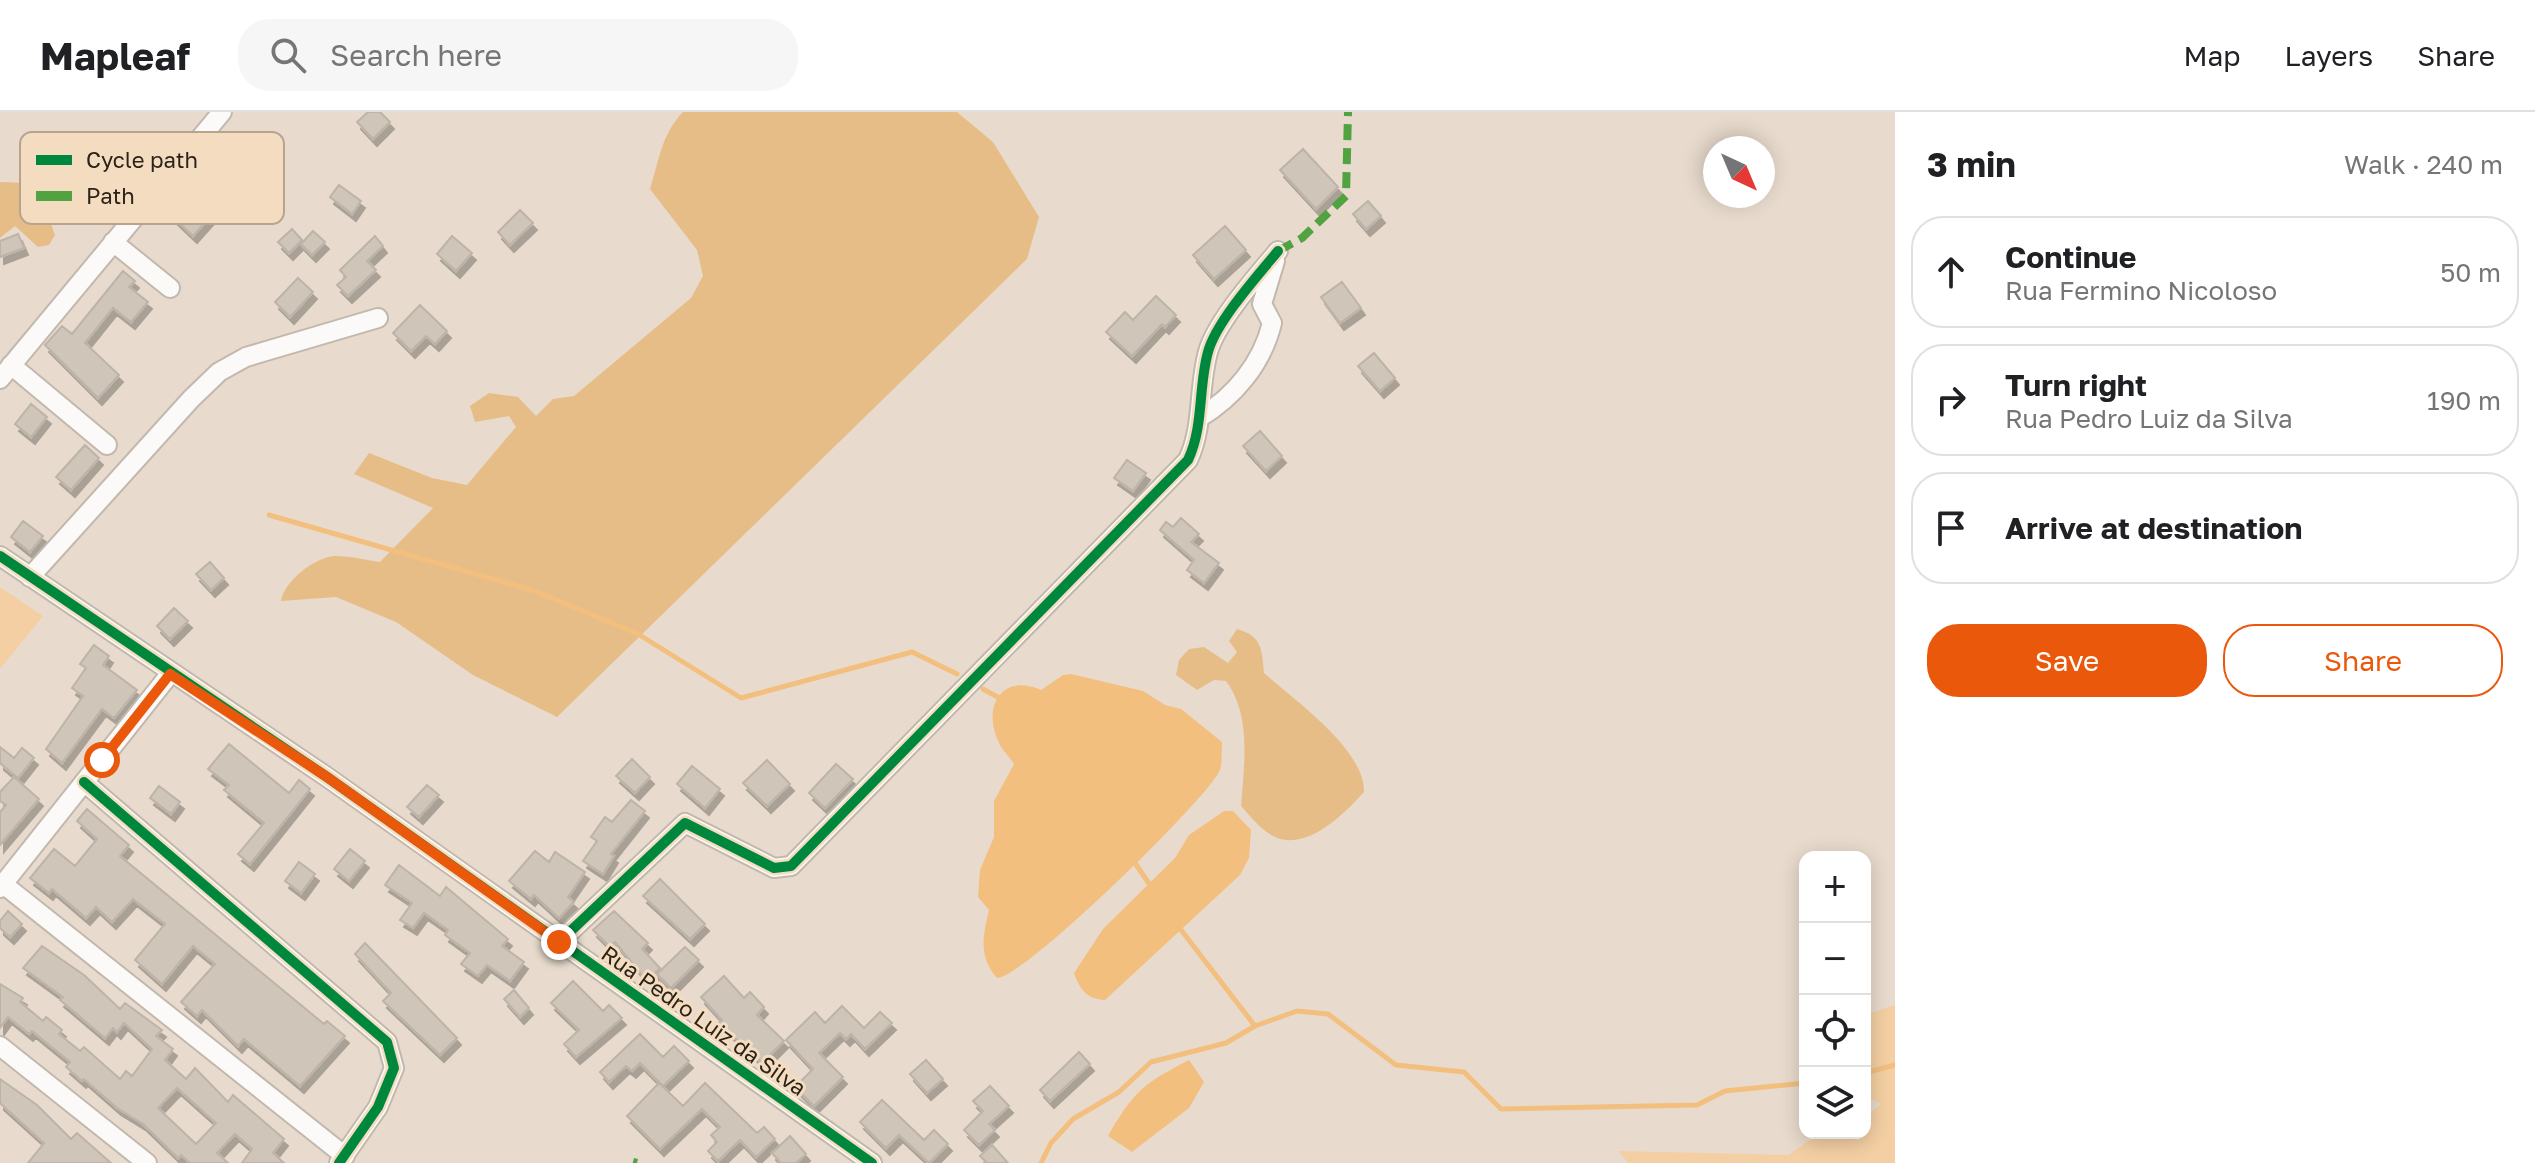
<!DOCTYPE html>
<html lang="en">
<head>
<meta charset="utf-8">
<style>
  body { margin:0; font-family:"Golos Text",sans-serif; background:#f6f6f6; color:#202124 }
  .controls { position:absolute; right:24px; bottom:24px; display:grid; overflow:hidden; border-radius:16px; box-shadow:0 4px 20px #0003 }
  .controls button { width:72px; height:72px; display:grid; place-items:center; padding:0; border:0; border-bottom:2px solid #e0e0e0; background:#fff; color:#202124; font:40px sans-serif }
  .compass { position:absolute; left:1703px; top:24px; width:72px; height:72px; border-radius:50%; background:#fff; box-shadow:0 4px 20px #0003; rotate:136deg }
  .stop { position:absolute; width:24px; height:24px; margin:-18px; border:6px solid #ea580c; border-radius:50%; background:#fff }
  .stop.end { background:#ea580c; border-color:#fff; box-shadow:0 2px 8px #0008 }
  .list { margin:0; padding:0; list-style:none }
  h2 { display:flex; justify-content:space-between; align-items:center; height:104px; margin:0; padding:0 32px; font-size:34px }
  h2 small { font-size:26px; font-weight:400; color:#757577 }
  .list li { display:grid; grid-template-columns:52px 1fr auto; gap:24px; align-items:center; box-sizing:border-box; height:112px; margin:0 16px 16px; padding:0 16px; border:2px solid #e0e0e0; border-radius:32px }
  .list b { display:block; font-size:30px; white-space:nowrap }
  .list p { margin:0; font-size:26px; white-space:nowrap; color:#757577 }
  .list em { font-size:26px; font-style:normal; color:#757577 }
  .actions { display:flex; gap:16px; padding:24px 32px }
  .actions a { flex:1; padding:18px 0; border:2px solid #ea580c; border-radius:32px; text-align:center; font-size:28px; color:#ea580c }
  .actions .main { background:#ea580c; color:#fff }
  .icon { flex:none; width:44px; height:44px; fill:none; stroke:currentColor; stroke-width:2; stroke-linecap:round; stroke-linejoin:round }
  .map { position:relative; flex:none; width:1895px; height:1051px; overflow:hidden }
  header { display:flex; align-items:center; gap:48px; box-sizing:border-box; height:112px; padding:0 40px; background:#fff; border-bottom:2px solid #e0e0e0 }
  header strong { font-size:38px }
  nav { display:flex; gap:44px; margin-inline-start:auto; font-size:28px }
  .search { width:560px; height:72px; background:#f6f6f6; display:flex; align-items:center; gap:20px; box-sizing:border-box; padding:0 28px; border-radius:32px; color:#757577; font-size:30px }
  main { display:flex }
  aside { flex:1; background:#fff }
  .map>svg:first-child { display:block }
</style>
</head>
<body>
<header>
<strong>Mapleaf</strong>
<div class="search"><svg class="icon" aria-label="search" viewBox="0 0 24 24"><circle cx="10" cy="10" r="6"/><path d="M15 15l6 6"/></svg>Search here</div>
<nav><a>Map</a><a>Layers</a><a>Share</a></nav>
</header>
<main>
<div class="map">
<svg width="1895" height="1051" viewBox="0 0 1895 1051">
  <defs>
    <filter id="shadow"><feDropShadow dx="4" dy="7" stdDeviation="0" flood-color="#0004"/></filter>
  </defs>
  <rect width="100%" height="100%" fill="#e8dbcd"/>
  <path fill="#f4cfa3" d="M0 475 43 504 0 557Z
    M1895 893V1051H1628L1619 1039 1788 1043 1820 1021H1865V1005L1881 992 1865 984V903Z"/>
  <path fill="#e7bd87" d="M683 0H957L993 30 1039 105 1027 147 557 605 473 563 396 510 336 485 281 489C284 469 316 444 336 444 351 444 366 448 380 450L433 396 354 362 369 341 432 366 467 373 516 315 509 304 475 310 470 294 489 281 518 285 536 304 553 287 574 284 691 186 703 164 697 138 650 77C659 49 661 23 683 0Z
    M0 70 24 71 44 93 55 123 49 133 38 135 15 114 0 126Z
    M1237 517C1262 524 1262 537 1264 561 1294 588 1365 637 1364 680 1344 702 1306 741 1273 724 1261 718 1250 704 1241 694 1244 653 1252 604 1226 569L1214 568 1197 578 1176 563 1179 548 1189 537 1204 535 1228 551 1237 540 1229 529Z"/>
  <path fill="#f2bf7f" d="M1071 562 1143 579 1165 593 1181 597 1222 630C1221 640 1223 652 1219 660 1202 692 1025 865 997 866 978 844 983 824 989 798L978 785 980 758 994 725V689L1014 652C1010 645 1002 638 999 631 982 597 1000 560 1041 578L1063 563Z
    M1224 699H1233L1251 718 1249 746 1240 763 1105 888C1087 887 1080 878 1074 861L1103 817 1175 746 1189 723Z
    M1189 948 1204 970 1189 996 1132 1040 1108 1024C1135 978 1143 972 1189 948Z"/>
  <g fill="none" stroke-linecap="round" stroke-linejoin="round">
    <path stroke="#f2bf7f" stroke-width="5" d="M269 403 535 479 638 522 741 586 912 540 957 562
      M983 577 1003 588
      M1133 748 1152 776
      M1178 814 1255 914
      M1865 961 1895 953
      M1041 1051 1051 1031 1073 1007 1119 980 1151 950 1226 931 1255 914 1297 899 1328 902 1396 953 1464 960 1501 997 1697 993 1725 979 1805 971"/>
  </g>
  <path fill="#d0c5b9" stroke="#beb3a8" stroke-width="2" fill-rule="evenodd" filter="url(#shadow)" d="M368 0H380L390 10 373 27 357 10Z
    M213 31 277 90 265 103 236 76 193 124 174 106 217 59 201 44Z
    M1303 37 1338 75 1316 97 1280 58Z
    M339 73 361 89 352 102 330 85Z
    M1368 89 1381 104 1366 117 1353 102Z
    M520 98 533 111 510 133 498 120Z
    M1225 114 1246 138 1214 167 1193 143Z
    M292 117 302 128 289 141 278 130Z
    M313 119 325 130 312 143 301 132Z
    M18 122 24 136 0 145V129Z
    M375 124 383 134 367 149 376 158 348 184 337 173 346 165 340 158Z
    M452 124 472 141 456 159 437 142Z
    M123 159 135 169 129 175 148 190 131 210 113 196 85 231 119 263 98 286 45 233 62 214 72 222Z
    M298 166 313 180 290 205 275 190Z
    M1342 170 1361 196 1340 211 1321 185Z
    M1156 184 1176 203 1165 215 1162 212 1132 244 1106 220 1125 200 1133 208Z
    M420 193 447 219 435 232 426 224 411 239 393 221Z
    M1374 241 1395 266 1380 279 1358 254Z
    M31 292 47 305 31 325 15 312Z
    M1260 319 1282 344 1266 359 1243 334Z
    M85 333 99 346 71 378 56 365Z
    M1127 348 1146 361 1133 379 1114 366Z
    M1181 406 1199 422 1191 430 1219 451 1204 471 1187 458 1194 448 1160 418 1166 410 1173 415Z
    M23 409 43 424 30 440 11 425Z
    M210 450 224 466 211 478 196 462Z
    M174 496 188 509 170 527 157 514Z
    M94 533 109 544 103 553 137 578 114 606 102 597 62 651 46 637 83 584 72 576 86 556 80 552Z
    M229 632 289 681 299 668 310 677 250 752 238 742 264 711 224 678 229 673 208 657Z
    M0 635 14 646 22 636 34 646 18 666 0 651Z
    M632 647 650 665 635 681 616 664Z
    M767 648 790 672 767 694 743 671Z
    M836 652 853 667 825 696 809 681Z
    M692 654 720 677 705 696 677 672Z
    M14 665 39 687 0 733V700L6 693 0 689V680Z
    M427 673 439 683 419 705 407 695Z
    M159 674 180 690 171 702 150 686Z
    M631 688 645 699 611 742 614 744 603 762 583 749 597 729 591 725 605 705 612 710Z
    M87 697 129 733 120 744 324 912 327 909 345 924 300 974 244 927 238 934 202 898 197 904 181 890 215 852 193 834 162 872 135 848 165 812 133 787 112 810 96 795 86 806 52 777 49 781 30 766 54 737 75 754 97 727 77 709Z
    M350 737 365 749 349 769 334 757Z
    M535 739 549 750 555 740 585 760 568 785 574 790 559 806 534 783 531 787 509 769Z
    M299 750 315 762 301 781 285 769Z
    M399 753 440 784 446 775 508 827 502 834 524 850 510 869 487 853 478 864 461 852 470 841 445 823 448 818 424 801 413 816 400 808 412 791 385 773Z
    M660 767 705 812 690 827 643 784Z
    M8 799 22 812 10 825 0 816V809Z
    M614 799 648 831 642 837 660 856 647 869 615 830 610 835 593 818Z
    M365 831 457 926 440 943 383 889 391 881 355 842Z
    M42 834 84 863 120 897 125 891 162 918 156 924 173 937 165 948 186 967 195 956 228 990 233 983 284 1027 273 1041 284 1051H242L252 1037 235 1022 217 1041 228 1051H190L181 1043 178 1046 143 1012 117 996 84 967 82 969 66 955 70 950 32 919 29 922 8 905 0 916V872L23 886 20 890 43 909 46 905 62 918 59 922 80 939 84 935 120 967 126 959 132 964 152 937 124 911 117 920 113 916 105 926 60 888 63 885 23 856ZM177 976 216 1011 196 1032 158 996Z
    M685 835 699 848 671 876 657 862Z
    M724 864 744 886 750 880 764 895 757 903 784 929 762 951 719 911 722 908 701 885Z
    M573 869 603 899 609 893 622 906 576 945 564 932 579 918 551 891Z
    M514 878 529 896 520 905 504 887Z
    M842 894 864 916 880 900 892 911 865 937 851 922 846 927 840 921 819 941 843 965 814 994 795 975 813 957 786 928 815 900 825 911Z
    M640 922 663 945 674 934 689 949 663 974 640 951 632 959 626 954 609 970 600 960Z
    M1079 940 1090 952 1050 989 1040 978Z
    M926 948 943 967 927 981 910 962Z
    M0 967 37 993 71 1027 77 1021 111 1051H28L44 1031 0 991Z
    M659 971 683 994 705 971 757 1021 764 1015 775 1027 756 1045 740 1028 718 1049 708 1039 717 1030 711 1023 720 1015 702 997 660 1037 627 1004Z
    M990 974 1009 994 989 1012 995 1018 979 1033 964 1018 983 999 973 989Z
    M882 988 924 1028 934 1018 948 1032 929 1051 899 1023 886 1036 860 1010Z
    M790 1024 806 1042 796 1051H781L772 1041Z
    M992 1033 1008 1051H987L980 1044Z"/>
  <g fill="none" stroke-linecap="round" stroke-linejoin="round">
    <g stroke="#c2b8ad" stroke-width="22">
      <path id="minor" d="M113 130 170 176
        M11 253 107 333
        M0 267 222 0
        M1199 306C1234 285 1262 252 1272 211L1262 192 1275 149
        M0 444 327 665 872 1051
        M30 465 191 287 219 260 246 245 378 206
        M84 670 387 930 394 956 378 995 339 1051
        M3 772 345 1044
        M0 776 170 562
        M559 830 685 711 774 756 791 754 1188 348C1204 314 1198 276 1208 240 1216 210 1258 163 1278 139
        M0 934 147 1051"/>
    </g>
    <use href="#minor" stroke="#fcfaf8" stroke-width="18"/>
    <path stroke="#51a240" stroke-width="8" stroke-dasharray="16 8" stroke-linecap="butt" d="M1278 139 1302 126 1346 84 1348 0
      M633 1050 637 1051"/>
    <g stroke="#f4dcc1" stroke-width="15">
      <path id="cycleway" d="M0 444 327 665 872 1051
        M84 670 387 930 394 956 378 995 339 1051
        M559 830 685 711 774 756 791 754 1188 348C1204 314 1198 276 1208 240 1216 210 1258 163 1278 139"/>
    </g>
    <use href="#cycleway" stroke="#00873e" stroke-width="10"/>
  </g>
  <g fill="none" stroke-linecap="round" stroke-linejoin="round">
    <path stroke="#ea580c" stroke-width="10" d="M102 648 170 562 327 665 559 830"/>
  </g>
  <g text-anchor="middle" dominant-baseline="central" stroke-width="6" stroke-linejoin="round" paint-order="stroke">
    <g font-size="22" fill="#2b2218" stroke="#f4dcc1">
      <text transform="translate(704 908) rotate(35)">Rua Pedro Luiz da Silva</text>
    </g>
  </g>
  <rect x="20" y="20" width="264" height="92" rx="12" fill="#f4dcc1" stroke="#b8a48e" stroke-width="2"/>
  <rect x="36" y="43" width="36" height="10" fill="#00873e"/>
  <rect x="36" y="79" width="36" height="10" fill="#51a240"/>
  <g font-size="22" fill="#2b2218">
    <text x="86" y="56">Cycle path</text>
    <text x="86" y="92">Path</text>
  </g>
</svg>
<div class="controls">
<button>+</button>
<button>−</button>
<button><svg class="icon" aria-label="locate" viewBox="0 0 24 24"><circle cx="12" cy="12" r="6"/><path d="M12 2v4M12 18v4M2 12h4M18 12h4"/></svg></button>
<button><svg class="icon" aria-label="layers" viewBox="0 0 24 24"><path d="M12 4l9 5-9 5-9-5zM3 14l9 5 9-5"/></svg></button>
</div>
<svg class="compass" viewBox="-18 -18 36 36"><path d="M0-13l5 13h-10z" fill="#e53935"/><path d="M0 13l5-13h-10z" fill="#757577"/></svg>
<div class="stop" style="left:102px;top:648px"></div>
<div class="stop end" style="left:559px;top:830px"></div>
</div>
<aside>
<h2>3 min<small>Walk · 240 m</small></h2>
<ul class="list">
<li><svg class="icon" aria-label="ahead" viewBox="0 0 24 24"><path d="M12 20V5M6 11l6-6 6 6"/></svg><div><b>Continue</b><p>Rua Fermino Nicoloso</p></div><em>50 m</em></li>
<li><svg class="icon" aria-label="right" viewBox="0 0 24 24"><path d="M7 20v-9h11M14 6l5 5-5 5"/></svg><div><b>Turn right</b><p>Rua Pedro Luiz da Silva</p></div><em>190 m</em></li>
<li><svg class="icon" aria-label="arrive" viewBox="0 0 24 24"><path d="M6 21V4h12l-3 4 3 4H6"/></svg><div><b>Arrive at destination</b></div></li>
</ul>
<div class="actions"><a class="main">Save</a><a>Share</a></div>
</aside>
</main>
</body>
</html>
